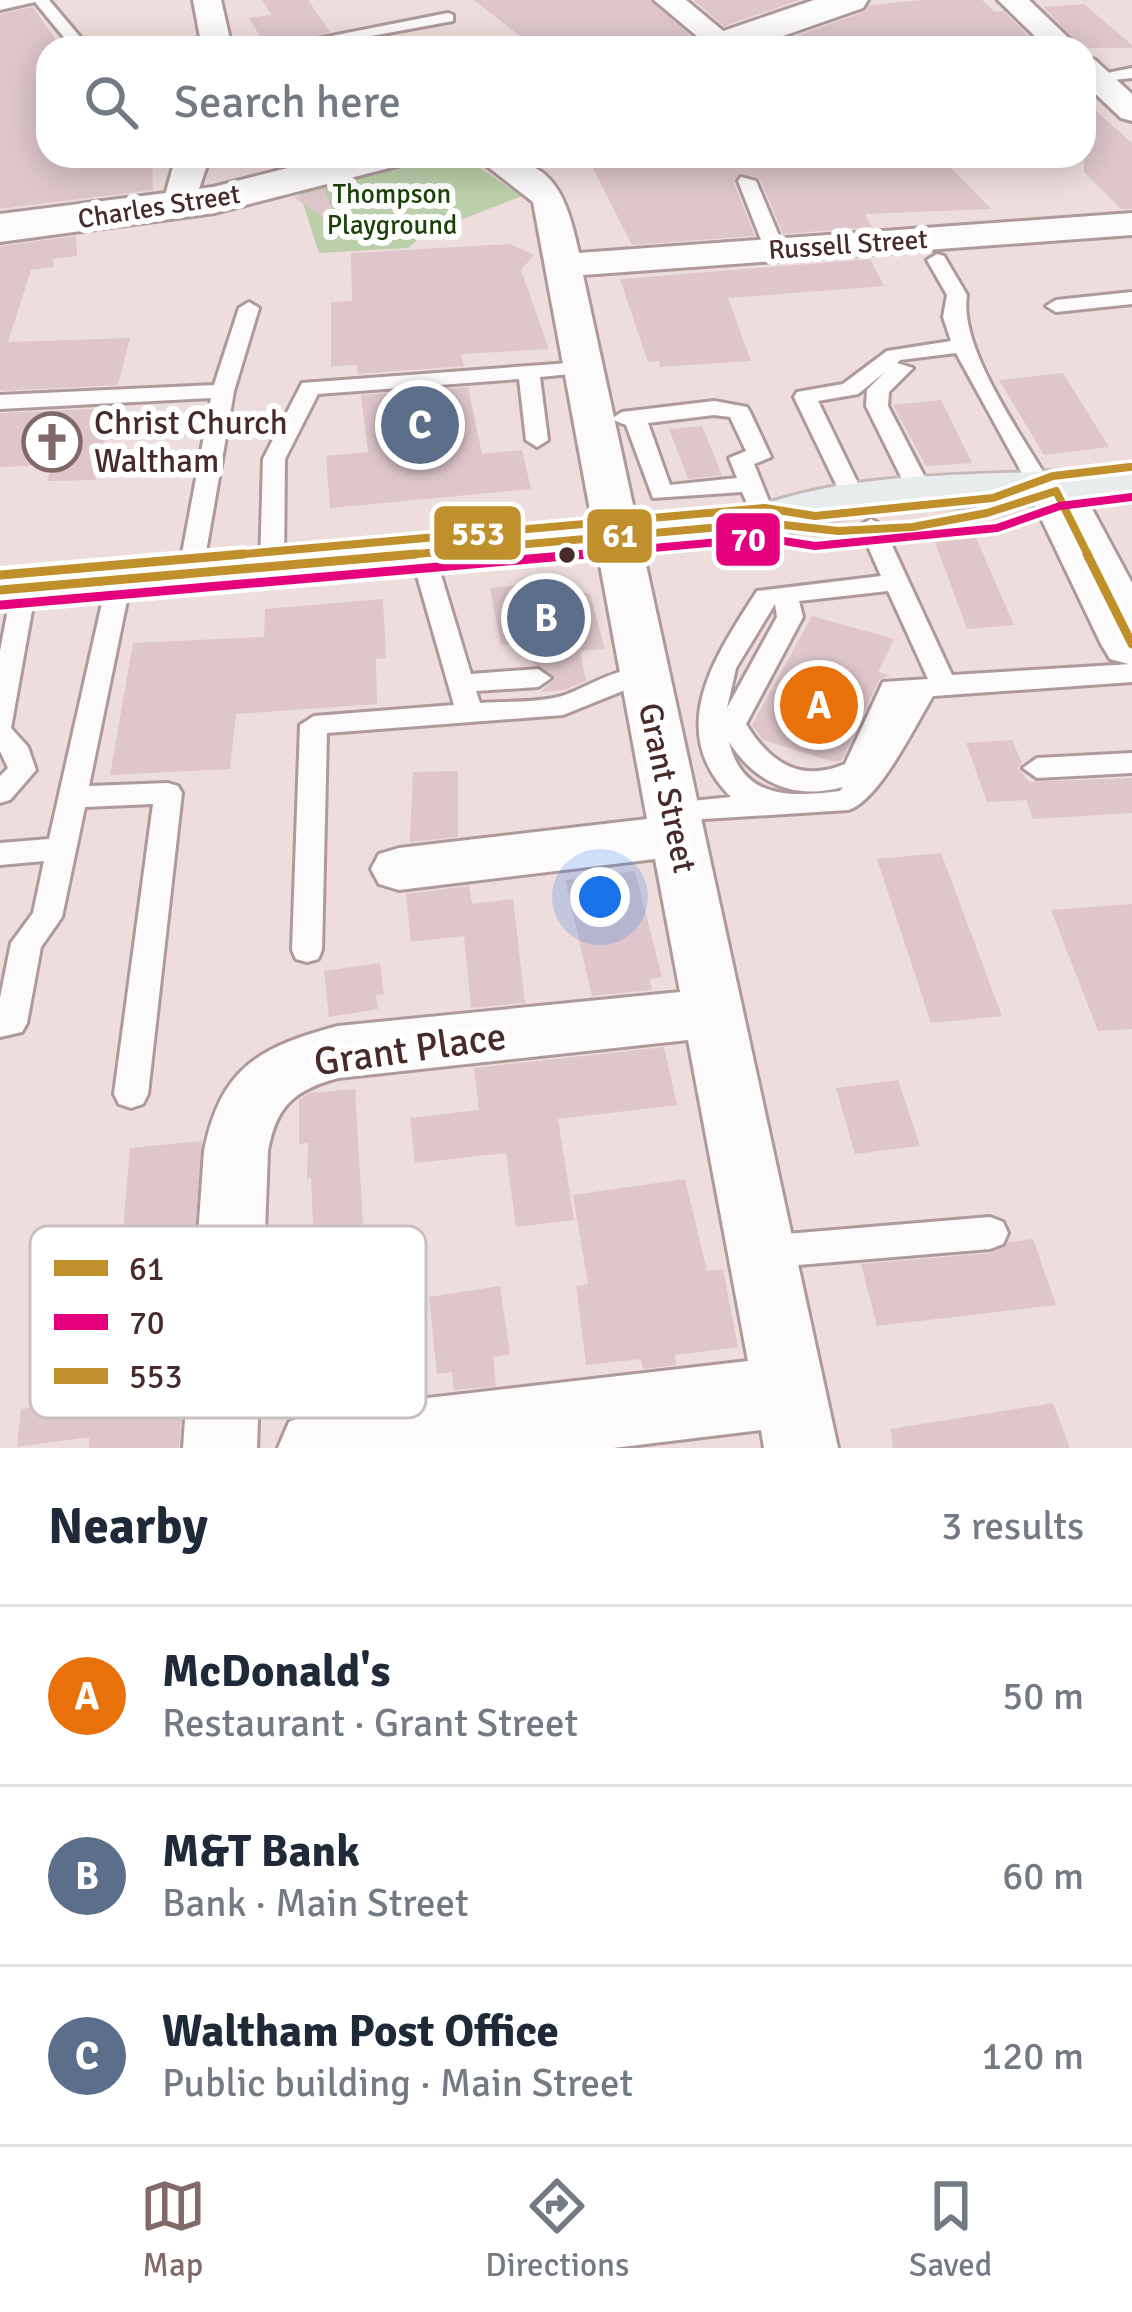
<!DOCTYPE html>
<html lang="en">
<head>
<meta charset="utf-8">
<style>
  body { margin:0; font-family:Signika,sans-serif; background:#f2f2f3; color:#1f2937 }
  .you { position:absolute; left:600px; top:897px; width:42px; height:42px; margin:-30px; border:9px solid #fff; border-radius:50%; background:#1a73e8; box-shadow:0 0 0 18px #1a73e833 }
  .badge { display:grid; place-items:center; width:78px; height:78px; border-radius:50%; background:#826969; color:#fff; font-size:39px; font-weight:700 }
  .pin { position:absolute; translate:-50% -50%; border:6px solid #fff; box-shadow:0 3px 12px #0006 }
  .list { margin:0; padding:0; list-style:none }
  h2 { display:flex; justify-content:space-between; align-items:center; height:156px; margin:0; padding:0 48px; font-size:51px }
  h2 small { font-size:39px; font-weight:400; color:#747a83 }
  .list li { display:grid; grid-template-columns:78px 1fr auto; gap:36px; align-items:center; box-sizing:border-box; height:180px; padding:0 48px; border-top:3px solid #e0e1e3 }
  .list b { display:block; font-size:45px; white-space:nowrap }
  .list p { margin:0; font-size:39px; white-space:nowrap; color:#747a83 }
  .list em { font-size:39px; font-style:normal; color:#747a83 }
  .icon { flex:none; width:66px; height:66px; fill:none; stroke:currentColor; stroke-width:2; stroke-linecap:round; stroke-linejoin:round }
  .map { position:relative; flex:none; width:1132px; height:1448px; overflow:hidden }
  .search { position:absolute; background:#fff; box-shadow:0 6px 30px #0003; left:36px; right:36px; top:36px; height:132px; display:flex; align-items:center; gap:30px; box-sizing:border-box; padding:0 42px; border-radius:36px; color:#747a83; font-size:45px }
  .sheet { height:696px; background:#fff }
  nav { display:flex; justify-content:space-around; align-items:center; box-sizing:border-box; height:168px; border-top:3px solid #e0e1e3; background:#fff; font-size:33px; color:#747a83 }
  nav a { display:grid; justify-items:center; gap:6px }
  nav .on { color:#826969 }
  .map>svg:first-child { display:block }
</style>
</head>
<body>
<div class="map">
<svg width="1132" height="1448" viewBox="0 0 1132 1448">
  <rect width="100%" height="100%" fill="#edd"/>
  <path fill="#bbd0aa" d="M434 156H462L522 196 424 234 408 248 319 253 300 194Z"/>
  <path fill="#dec6cb" d="M262 0H308L330 32 267 48 249 18 272 15Z
    M474 0H650L693 38 688 48H597L579 38 534 47Z
    M693 0H800L724 26Z
    M924 0H982L995 12 1003 11 1041 48H863V37L811 48H762L864 12 870 5Z
    M1084 4 1132 45V48H1083L1043 7Z
    M33 7 60 46 48 48V156H152L153 190 0 209V14Z
    M1084 100 1132 143V209H1121L1084 172Z
    M587 156H940L991 209 865 214 872 227 783 234 760 179 740 173 734 183 755 236 632 245Z
    M324 189 342 232 294 197Z
    M76 236 77 256 53 259V267L31 270 8 342 130 338 118 385 0 391V246Z
    M510 244 534 255 521 270 549 349 461 354 464 366 358 374 357 365 331 366V302L352 301 351 253Z
    M870 259 884 286 728 298 751 361 660 367 659 361 648 362 620 279Z
    M1063 373 1109 447 1044 455 999 380Z
    M468 387 482 454 522 450 531 489 330 508 326 456 368 452 361 395Z
    M941 400 972 463 926 466 893 405Z
    M113 408 95 480 47 481 52 465 0 467V413Z
    M702 426 722 475 688 479 669 429Z
    M976 538 1014 625 967 629 935 542Z
    M543 583 590 594 605 649 580 651 586 681 564 690 540 692 556 678 535 665 526 642 501 645 490 588Z
    M383 599 386 658 376 659 377 704 236 714 230 769 110 775 133 643 264 637 265 609Z
    M812 616 894 639 878 672 890 675 879 680 842 760 835 762 763 740 752 725Z
    M1012 740 1022 763 1018 768 1029 782 1132 778V813L1033 819 1026 800 987 802 966 743Z
    M458 771V837L410 842 413 772Z
    M941 853 1002 1016 931 1023 877 859Z
    M635 871 662 977 650 979 652 990 592 996 565 880Z
    M469 886 472 904 513 899 525 1003 471 1008 464 936 411 942 406 894Z
    M1132 904V1029L1098 1031 1051 910Z
    M380 963 384 994 376 995 378 1009 329 1017 324 971Z
    M664 1047 677 1105 558 1119 574 1220 516 1227 506 1153 415 1163 410 1118 479 1110 474 1068Z
    M898 1080 920 1146 855 1154 836 1088Z
    M355 1089 369 1327 318 1333 311 1178 307 1179 308 1143 299 1144V1100L310 1093Z
    M202 1141 179 1448H89V1437L17 1447 21 1409 96 1399 99 1328 115 1326 130 1148Z
    M685 1179 707 1271 723 1269 738 1347 675 1355 676 1365 643 1369 641 1359 586 1365 576 1286 588 1284 573 1195Z
    M1033 1239 1056 1305 877 1326 861 1264 990 1253 1009 1242Z
    M500 1286 510 1354 493 1357 496 1386 454 1390 452 1372 437 1374 429 1297Z
    M1053 1403 1070 1448H893L891 1429Z"/>
  <g fill="none" stroke-linecap="round" stroke-linejoin="round">
    <g stroke="#af9a9b" stroke-width="6">
      <path id="lane" d="M0 0H49L81 38 67 41 35 2 0 10Z
        M448 13 453 15V21L306 48H271Z
        M1132 68V78L1095 82 1087 77Z
        M741 177 756 181 785 250 782 254 765 250 738 181Z
        M937 254 944 256 967 295C958 349 1026 441 1054 490L1050 495H1034L956 353 900 360 897 363 913 368 889 392 888 406 933 493 929 498 921 500 909 493 866 406 867 390 885 372 858 394 818 401 866 500 862 505H846L794 397 797 392 843 384 887 351 951 341 943 317 947 295 927 260Z
        M1132 292V304L1056 312 1046 306 1056 300Z
        M249 302 259 308 234 391 202 575 190 583 178 575 211 398 0 409V395L214 385 239 308Z
        M583 362 590 364V372L540 377 548 440 537 447 526 440 519 379 318 394 285 459 284 568 272 576 260 568 263 459 302 383Z
        M714 401 747 407 750 412 771 457 754 464 778 523 774 528H758L742 492 653 498 626 425 611 419 622 412ZM714 415 730 417 746 451 729 458 737 478 670 485 648 423Z
        M871 519 883 526 952 675 1132 664V682L933 696C916 724 879 801 848 810L672 821 662 818 658 811 662 804 731 797C663 729 717 654 757 591L881 576 859 526ZM888 591 928 679 883 682 845 764C800 783 770 763 746 724L803 617 799 601ZM775 604 777 617 727 708 736 668ZM729 742C756 784 795 800 843 787L840 791C791 797 743 800 729 742Z
        M423 547 435 555 471 674 538 669 551 678 538 687 476 691 480 703C505 701 534 703 558 697 586 691 633 652 657 679L653 685 625 690 563 715 327 733 322 950 318 959 307 962 296 959 292 950 300 725 314 716 454 705 411 555Z
        M119 573 131 581 89 786 168 783 178 786 182 793 148 1094 143 1104 131 1108 119 1104 114 1094 153 804 85 807 62 917 41 947 27 1023 22 1032 0 1037V998L11 943 33 913 44 861 0 865V843L49 839 107 581Z
        M24 580 36 588 11 728 28 747 36 770 10 800 0 803V776L8 768 0 751V651L12 588Z
        M1132 753V773L1037 778 1023 768 1037 758Z
        M990 1217 1003 1222 1008 1233 1003 1244 990 1249 762 1268 749 1264 744 1252 749 1240 762 1236Z"/>
    </g>
    <g stroke="#af9a9b" stroke-width="6">
      <path id="street" d="M193 0H221L232 48H202Z
        M654 0H686L739 44 711 48Z
        M998 0H1029L1079 48H1047Z
        M1084 57 1095 60 1132 94V121L1121 118 1084 83Z
        M176 156H210L191 213H167L162 206Z
        M474 156C550 156 564 185 579 253L1132 213V235L583 275 838 1448H764L761 1430 613 1448H278L289 1422 315 1411 748 1361 688 1040 338 1078C294 1090 276 1106 268 1151L257 1448H183L204 1151C221 1067 260 1047 338 1026L680 992 655 859 399 890 379 884 371 869 379 854 399 848 647 819 533 202Z"/>
    </g>
    <g stroke="#af9a9b" stroke-width="6">
      <path id="secondary" d="M814 0H868L863 8 748 48H692L697 40Z
        M335 156H408L401 165 214 213 0 242V214L213 187Z
        M1056 474 1076 479 1132 583V665L1110 659 1101 644 1028 491 1036 479Z"/>
    </g>
    <g stroke="#c6b9b9" stroke-width="6">
      <path id="primary" d="M1132 465V499C1031 511 927 499 828 521 807 526 787 535 766 541L0 609V571L759 506C879 464 1007 480 1132 465Z"/>
    </g>
    <use href="#lane" fill="#fcfafa" fill-rule="evenodd"/>
    <use href="#street" fill="#fcfafa" fill-rule="evenodd"/>
    <use href="#secondary" fill="#fcfafa" fill-rule="evenodd"/>
    <use href="#primary" fill="#e8ecec" fill-rule="evenodd"/>
    <g stroke="#fff" stroke-width="15">
      <path id="bus-1-far1" d="M1056 491 1089 557
        M382 557 766 523 838 531 913 527 987 513 1056 491"/>
    </g>
    <g stroke="#fff" stroke-width="18">
      <path id="bus-1" d="M1087 554 1132 644
        M0 590 416 554"/>
    </g>
    <g stroke="#fff" stroke-width="15">
      <path id="bus-2-far1" d="M553 557 765 538 815 546 997 528 1060 506 1132 497"/>
    </g>
    <g stroke="#fff" stroke-width="18">
      <path id="bus-2" d="M1 605 587 554"/>
    </g>
    <g stroke="#fff" stroke-width="15">
      <path id="bus-3-far1" d="M210 557 765 508 815 516 993 498 1053 476 1130 467"/>
    </g>
    <g stroke="#fff" stroke-width="18">
      <path id="bus-3" d="M0 575 244 554"/>
    </g>
    <use href="#bus-1-far1" stroke="#bf902c" stroke-width="8"/>
    <use href="#bus-1" stroke="#bf902c" stroke-width="9"/>
    <use href="#bus-2-far1" stroke="#e5007d" stroke-width="8"/>
    <use href="#bus-2" stroke="#e5007d" stroke-width="9"/>
    <use href="#bus-3-far1" stroke="#bf902c" stroke-width="8"/>
    <use href="#bus-3" stroke="#bf902c" stroke-width="9"/>
  </g>
  <defs>
    <g id="church-ring" transform="scale(3)"><circle r="9.5" fill="#fff" stroke="#826969" stroke-width="1.5"/><path d="M-1.2-6h2.4v3.5h3.3v2.4h-3.3V6h-2.4V-.1h-3.3v-2.4h3.3Z" fill="#826969"/></g>
  </defs>
  <g fill-rule="evenodd">
    <use href="#church-ring" x="52" y="442"/>
  </g>
  <circle fill="#482a2b" stroke="#fff" stroke-width="4.5" cx="567" cy="555" r="10"/>
  <g text-anchor="middle" dominant-baseline="central" stroke-width="12" stroke-linejoin="round" paint-order="stroke">
    <g font-size="27" fill="#1b4309" stroke="#fff">
      <text x="392" y="194">Thompson<tspan x="392" dy="31">Playground</tspan></text>
    </g>
    <g font-size="27" fill="#482a2b" stroke="#fff">
      <text transform="translate(159 207) rotate(-9)">Charles Street</text>
      <text transform="translate(848 245) rotate(-4)">Russell Street</text>
    </g>
    <g font-size="33" fill="#482a2b" stroke="#fff" text-anchor="start">
      <text x="94" y="423">Christ Church<tspan x="94" dy="38">Waltham</tspan></text>
    </g>
    <g font-size="33" fill="#482a2b" stroke="#fff">
      <text transform="translate(667 788) rotate(78)">Grant Street</text>
    </g>
    <g font-size="39" fill="#482a2b" stroke="#fff">
      <text transform="translate(410 1049) rotate(-8)">Grant Place</text>
    </g>
  </g>
  <rect x="30" y="1226" width="396" height="192" rx="18" fill="#fff" stroke="#c8bfbf" stroke-width="3"/>
  <rect x="54" y="1260" width="54" height="16" fill="#bf902c"/>
  <rect x="54" y="1314" width="54" height="16" fill="#e5007d"/>
  <rect x="54" y="1368" width="54" height="16" fill="#bf902c"/>
  <g font-size="33" fill="#482a2b">
    <text x="129" y="1280">61</text>
    <text x="129" y="1334">70</text>
    <text x="129" y="1388">553</text>
  </g>
  <g stroke="#fff" stroke-width="4.5">
    <rect x="432" y="504" width="91" height="58" rx="12" fill="#bf902c"/>
    <rect x="585" y="507" width="69" height="58" rx="12" fill="#bf902c"/>
    <rect x="714" y="511" width="68" height="57" rx="12" fill="#e5007d"/>
  </g>
  <g font-size="33" text-anchor="middle" font-weight="bold" fill="#fff">
    <text x="478" y="545">553</text>
    <text x="620" y="547">61</text>
    <text x="748" y="551">70</text>
  </g>
</svg>
<div class="you"></div>
<div class="pin badge" style="left:819px;top:705px;background:#e8710a">A</div>
<div class="pin badge" style="left:546px;top:618px;background:#5c6f8a">B</div>
<div class="pin badge" style="left:420px;top:425px;background:#5c6f8a">C</div>
<div class="search"><svg class="icon" aria-label="search" viewBox="0 0 24 24"><circle cx="10" cy="10" r="6"/><path d="M15 15l6 6"/></svg>Search here</div>
</div>
<section class="sheet">
<h2>Nearby<small>3 results</small></h2>
<ul class="list">
<li><span class="badge" style="background:#e8710a">A</span><div><b>McDonald's</b><p>Restaurant · Grant Street</p></div><em>50 m</em></li>
<li><span class="badge" style="background:#5c6f8a">B</span><div><b>M&amp;T Bank</b><p>Bank · Main Street</p></div><em>60 m</em></li>
<li><span class="badge" style="background:#5c6f8a">C</span><div><b>Waltham Post Office</b><p>Public building · Main Street</p></div><em>120 m</em></li>
</ul>
</section>
<nav>
<a class="on"><svg class="icon" aria-label="map" viewBox="0 0 24 24"><path d="M3 6l6-2 6 2 6-2v14l-6 2-6-2-6 2zM9 4v14M15 6v14"/></svg>Map</a>
<a><svg class="icon" aria-label="directions" viewBox="0 0 24 24"><path d="M12 3l9 9-9 9-9-9zM9 14v-3h6M13 9l2 2-2 2"/></svg>Directions</a>
<a><svg class="icon" aria-label="saved" viewBox="0 0 24 24"><path d="M7 4h10v16l-5-4-5 4z"/></svg>Saved</a>
</nav>
</body>
</html>
